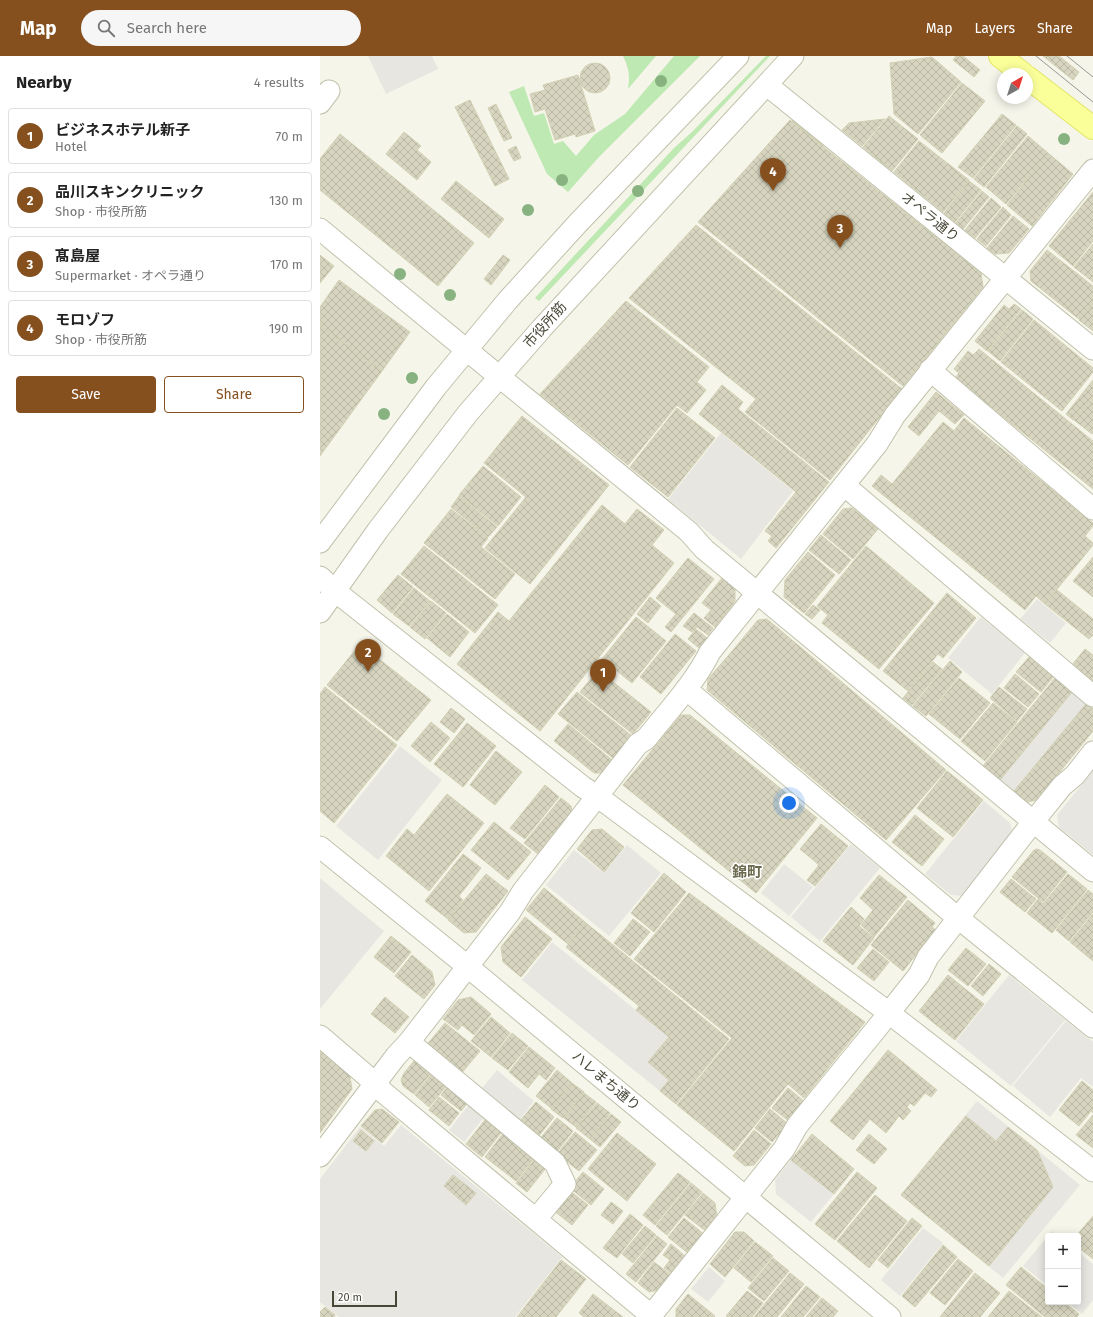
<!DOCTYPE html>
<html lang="en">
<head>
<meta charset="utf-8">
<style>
  body { margin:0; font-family:"Fira Sans","Noto Sans JP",sans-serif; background:#f6f6f6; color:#222 }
  .controls { position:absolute; right:12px; bottom:12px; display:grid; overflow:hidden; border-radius:4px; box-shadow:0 2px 10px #0003 }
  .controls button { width:36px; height:36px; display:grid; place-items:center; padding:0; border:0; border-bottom:1px solid #e0e0e0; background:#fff; color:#222; font:20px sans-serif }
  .compass { position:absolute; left:677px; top:12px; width:36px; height:36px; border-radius:50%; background:#fff; box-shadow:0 2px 10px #0003; rotate:39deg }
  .scale { position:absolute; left:12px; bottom:10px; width:65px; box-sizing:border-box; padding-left:4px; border:2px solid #494838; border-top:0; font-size:11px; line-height:14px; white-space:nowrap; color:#494838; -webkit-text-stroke:3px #fff; paint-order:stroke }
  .you { position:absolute; left:469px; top:747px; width:14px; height:14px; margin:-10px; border:3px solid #fff; border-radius:50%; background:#1a73e8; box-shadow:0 0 0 6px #1a73e833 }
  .badge { display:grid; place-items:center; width:26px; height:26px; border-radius:50%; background:#854f1e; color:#fff; font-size:13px; font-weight:700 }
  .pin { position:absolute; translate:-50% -33px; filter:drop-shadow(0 1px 2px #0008) }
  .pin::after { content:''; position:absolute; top:21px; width:14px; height:12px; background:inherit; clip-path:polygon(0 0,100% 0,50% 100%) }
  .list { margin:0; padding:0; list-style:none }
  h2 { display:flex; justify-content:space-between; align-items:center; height:52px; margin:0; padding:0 16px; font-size:17px }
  h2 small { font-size:13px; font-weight:400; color:#767676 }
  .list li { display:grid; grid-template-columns:26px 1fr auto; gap:12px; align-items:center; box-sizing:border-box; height:56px; margin:0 8px 8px; padding:0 8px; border:1px solid #e0e0e0; border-radius:4px }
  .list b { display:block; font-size:15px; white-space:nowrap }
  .list p { margin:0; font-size:13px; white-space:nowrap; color:#767676 }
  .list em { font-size:13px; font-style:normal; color:#767676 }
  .actions { display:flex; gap:8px; padding:12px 16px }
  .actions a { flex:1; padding:9px 0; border:1px solid #854f1e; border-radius:4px; text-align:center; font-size:14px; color:#854f1e }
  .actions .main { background:#854f1e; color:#fff }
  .icon { flex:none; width:22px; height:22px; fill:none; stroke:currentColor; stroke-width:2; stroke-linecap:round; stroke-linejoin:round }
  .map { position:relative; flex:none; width:773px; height:1261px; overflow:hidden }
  header { display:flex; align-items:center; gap:24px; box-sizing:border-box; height:56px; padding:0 20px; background:#854f1e; color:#fff }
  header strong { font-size:19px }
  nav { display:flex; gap:22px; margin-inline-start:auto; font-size:14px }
  .search { width:280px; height:36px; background:#f6f6f6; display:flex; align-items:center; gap:10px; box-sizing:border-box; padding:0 14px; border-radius:22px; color:#767676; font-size:15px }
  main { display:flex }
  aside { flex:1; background:#fff }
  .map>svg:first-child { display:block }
</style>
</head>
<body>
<header>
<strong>Map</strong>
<div class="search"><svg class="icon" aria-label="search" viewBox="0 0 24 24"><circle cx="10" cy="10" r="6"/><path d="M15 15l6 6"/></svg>Search here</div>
<nav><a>Map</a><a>Layers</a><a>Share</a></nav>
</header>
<main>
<aside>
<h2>Nearby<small>4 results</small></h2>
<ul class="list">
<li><span class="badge">1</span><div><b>ビジネスホテル新子</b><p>Hotel</p></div><em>70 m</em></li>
<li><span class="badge">2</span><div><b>品川スキンクリニック</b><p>Shop · 市役所筋</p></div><em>130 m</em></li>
<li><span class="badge">3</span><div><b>髙島屋</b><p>Supermarket · オペラ通り</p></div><em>170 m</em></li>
<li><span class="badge">4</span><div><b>モロゾフ</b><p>Shop · 市役所筋</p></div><em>190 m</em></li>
</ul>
<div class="actions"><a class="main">Save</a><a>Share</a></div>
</aside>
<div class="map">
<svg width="773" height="1261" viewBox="0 0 773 1261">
  <defs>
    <pattern id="building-cross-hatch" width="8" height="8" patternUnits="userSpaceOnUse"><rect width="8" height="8" fill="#d7d5bf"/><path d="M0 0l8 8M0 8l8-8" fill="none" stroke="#bab8a5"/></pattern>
  </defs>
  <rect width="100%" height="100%" fill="#f5f5ea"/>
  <path fill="#bfe9b2" d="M303 0H336L308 33C310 19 309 13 303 0Z
    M354 0H380L279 101 248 136 227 118 189 36 204 30 214 60 224 57 234 88 243 85 256 100 274 79 305 58Z
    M446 0H450L219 245 215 242 354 92 372 76Z"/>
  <path fill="#e7e6e1" d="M48 0H112L118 13 66 38Z
    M401 377 473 435 421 503 348 443Z
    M717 543 746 567 730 587 700 563Z
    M661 561 705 597 672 638 628 602Z
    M735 622 773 653V675L717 744 707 746 663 710Z
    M80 690 122 724 58 804 16 770Z
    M773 715V799L739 771 737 759Z
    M664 745 690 767 693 779 643 840 631 839 605 818Z
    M531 788 560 812 500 885 471 861Z
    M307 789 341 817 289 880 226 829 254 794 284 817Z
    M464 808 493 831 469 860 441 837Z
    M0 822 64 875 0 953Z
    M232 886 349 981 328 1006 349 1024 340 1035 202 924Z
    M689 919 745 964 691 1030 636 985Z
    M746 965 773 986V1031L761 1022 730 1061 693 1030Z
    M177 1014 214 1045 196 1068 158 1037Z
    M657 1045 760 1129 683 1222 581 1139Z
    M150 1047 166 1059 144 1086 129 1074Z
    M81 1069 242 1201 195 1261H19L0 1246V1123L40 1071 64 1090Z
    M471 1104 514 1138 491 1166 456 1138 455 1124Z
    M603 1172 623 1187 580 1240 561 1224Z
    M732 1175 738 1180H728V1230L703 1210Z
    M758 1196 773 1208V1244L762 1258 747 1246H758Z
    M389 1211 405 1225 388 1246 371 1233Z"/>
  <path fill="url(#building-cross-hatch)" stroke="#d2d0b2" d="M636 0H643L660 14 654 21 633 4Z
    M723 0H739L759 16 753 24Z
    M612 1 641 26 598 78 574 58 570 7Z
    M260 22a15 15 0 1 1 30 0a15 15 0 1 1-30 0Z
    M258 19 275 75 256 81 255 78 235 84 225 53 215 56 210 38 225 34 223 29Z
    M642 27 665 45 622 97 600 79Z
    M150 44 189 123 175 130 135 51Z
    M176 48 192 82 184 85 168 52Z
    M478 58 509 83 503 90 472 65Z
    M682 58 696 69 653 122 638 111Z
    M569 60 598 83 572 115 543 91Z
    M565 63 542 90 522 74 529 67Z
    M470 64 661 217 663 231 583 330 378 166Z
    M697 70 707 78 664 131 654 123Z
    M84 76 101 90 97 94 111 106 97 124 66 98Z
    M20 78 154 187 118 230 0 134V103Z
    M708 80 728 97 686 148 666 131Z
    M599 85 649 124 623 156 574 116Z
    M196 90 201 102 194 105 188 94Z
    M728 97 753 118 712 170 687 149Z
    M136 125 184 163 169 182 121 143Z
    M649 125 661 134 635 166 624 157Z
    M662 135 669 141 643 173 636 167Z
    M773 136V185L753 210 729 190Z
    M671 142 681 151 655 182 645 174Z
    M683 151 691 159 666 190 657 183Z
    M693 160 709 173 689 197 675 198 667 192Z
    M376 169 582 333 510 424 425 356 436 343 309 242Z
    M773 188V226L754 211Z
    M727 194 773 230V246L759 263 711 225 710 215Z
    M0 199 14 210 0 227Z
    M183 199 190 204 171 229 164 223Z
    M19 224 90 276 62 315 0 270V251Z
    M306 245 389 311 377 326 386 334 367 357 357 349 308 409 220 338Z
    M773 247V275L759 264Z
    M694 248 701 253 667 295 655 285 684 249 689 253Z
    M702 254 713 263 680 305 668 295Z
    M714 264 773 312V316L742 355 681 306Z
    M0 270 62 315 0 400Z
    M659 293 773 385V433L635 322 639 317 634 313 648 295 653 299Z
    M773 324V340L753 364 746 358Z
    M402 329 423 346 418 353 509 426 456 492 448 485 452 480 445 475 476 436 379 358Z
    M616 336 644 359 635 368 619 355 599 380 588 371Z
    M773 341V377L772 378 754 364Z
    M357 352 395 382 348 441 310 411Z
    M202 360 289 429 210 528 165 492 206 441 164 407Z
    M644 362 773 467V470L765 480 773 487V489L725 548 716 540 705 554 552 430 561 419 572 428 623 366 634 375Z
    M163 410 201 441 178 470 139 439Z
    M139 440 177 471 168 481 131 451Z
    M282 449 305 468 317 453 344 474 332 489 354 507 220 675 137 608 178 556 189 565Z
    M532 452 558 473 533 503 503 478 523 453Z
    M131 453 168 482 161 491 195 518 175 543 104 487Z
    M501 479 531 504 519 518 489 494Z
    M104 490 178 549 155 577 81 518Z
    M546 490 614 547 559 613 502 567 508 559 497 550Z
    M488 496 515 519 484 557 464 541 465 524Z
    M773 501V541L753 525Z
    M368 502 394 523 351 576 345 571 356 558 336 542Z
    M78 519 93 531 72 557 57 544Z
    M402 522 415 532V545L395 571 384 562 391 554 382 547Z
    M94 532 110 545 89 570 73 558Z
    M737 534 773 563V579L769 583 725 548Z
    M627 537 656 562 623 602 618 598 588 635 563 615Z
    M330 541 341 550 328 567 317 558Z
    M111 545 126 557 105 583 90 571Z
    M493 549 500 554 492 563 485 558Z
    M374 557 393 572 388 579 377 571 372 576 363 570Z
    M127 558 149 576 130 601 107 582Z
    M316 561 346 585 312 627 282 603Z
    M447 563 626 714 566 784 387 634 388 623 414 593 438 564Z
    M376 573 387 582 379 592 368 583Z
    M355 578 376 595 341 638 320 621Z
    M40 588 111 644 77 685 7 629Z
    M765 593 773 599V625L752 609Z
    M710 600 734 620 721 636 696 616Z
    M630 605 642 616 606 660 593 650Z
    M613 606 622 613 592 649 583 642Z
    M278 614 331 656 313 678 260 636Z
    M695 618 719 638 708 651 684 632Z
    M639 622 670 647 640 683 609 658Z
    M735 622 752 636 680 724 663 710Z
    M5 631 77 689 14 767 0 755V638Z
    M679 631 707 653 697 665 670 642Z
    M257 636 312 680 293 702 238 658Z
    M673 647 697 666 665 705 641 685Z
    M766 648 773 653V675L717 744 707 746 694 735Z
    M131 652 145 663 134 677 120 666Z
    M361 659H370L497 762 436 837 303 729Z
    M111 666 130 682 110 706 91 690Z
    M147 667 176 690 143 731 114 708Z
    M248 668 292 704 282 717H274L234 685Z
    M176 695 202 716 175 749 150 729Z
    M627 715 663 744 633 781 597 752Z
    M225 729 239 741 205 783 190 772Z
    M127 738 164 767 109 835 66 800 87 773 94 779Z
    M241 742 251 750 252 755 218 798 204 787Z
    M595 759 624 783 602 810 572 786Z
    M174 766 211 796 188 824 151 794Z
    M501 768 528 790 495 830 487 824 499 809 480 793Z
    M282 773 304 791 284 816 257 793 272 774Z
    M717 793 720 794 747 816 723 846 692 821 714 794Z
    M143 798 161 812 139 840 143 844 128 863 105 845Z
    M344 817 366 836 334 876 311 857Z
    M166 818 188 835 156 876 144 877 128 864Z
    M748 818 767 833 732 877 707 857 718 843 723 848Z
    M559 819 587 841 554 881 541 869 553 854 540 842Z
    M691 823 716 843 705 856 680 836Z
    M224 832 266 867 248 888 206 854Z
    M768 834 773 838V856L749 885 736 874Z
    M369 837 545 966 484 1042 468 1028 414 1095 357 1049 412 982 314 903Z
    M588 844 615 867 612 871 616 874 583 915 551 889Z
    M531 851 544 863 539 870 554 882 533 909 503 885Z
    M773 858V905L750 886Z
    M205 861 232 883 201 921 183 906 181 891Z
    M313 863 330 876 310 900 294 887Z
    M266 867 409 983 356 1048 340 1035 349 1024 328 1006 349 981 316 954 319 950 246 891Z
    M71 880 91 896 74 917 54 901Z
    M646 892 666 908 648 930 628 914Z
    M553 893 569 906 554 925 537 912Z
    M92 899 112 916 115 929 104 943 75 920Z
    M669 908 681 918 663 940 651 930Z
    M628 919 664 948 635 984 599 955Z
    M65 941 89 961 75 977 51 958Z
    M151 941 171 958 154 979 142 969 138 974 123 963 138 944Z
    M171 961 190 977 171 1001 151 985Z
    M125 967 160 995 140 1019 105 991Z
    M192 977 208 990 188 1014 172 1002Z
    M0 991 29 1015 32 1033 0 1077Z
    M209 991 235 1012 226 1024 219 1018 208 1032 189 1016Z
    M568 994 617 1034 611 1041 605 1037 594 1050 590 1047 587 1051 591 1055 583 1064 579 1060 566 1077 550 1063 533 1084 510 1065Z
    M99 999 115 1012 94 1038 83 1030 81 1024 84 1017Z
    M237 1014 252 1027 231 1052 216 1040Z
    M114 1015 129 1027 109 1051 95 1039Z
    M762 1025 773 1034V1057L771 1055 759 1070 739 1054Z
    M252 1027 264 1036 243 1062 231 1053Z
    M130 1028 150 1044 141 1055 121 1039Z
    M468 1032 485 1046 469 1065 452 1052Z
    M264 1037 276 1046 256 1071 244 1062Z
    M119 1041 139 1057 129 1070 109 1054Z
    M216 1046 234 1061 218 1081 199 1066Z
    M277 1047 290 1057 270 1083 256 1072Z
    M62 1053 79 1066 62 1087 41 1070 55 1054Z
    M450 1053 468 1068 452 1086 435 1072Z
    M291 1058 301 1066 280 1091 270 1083Z
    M773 1059V1092L756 1079Z
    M168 1060 184 1073 162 1101 146 1088Z
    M646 1060 676 1085 688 1071 717 1094 733 1131 669 1210 581 1139Z
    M237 1062 253 1075 236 1097 219 1084Z
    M41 1074 54 1085 46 1095 33 1085Z
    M434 1074 451 1088 434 1109 425 1110 413 1100Z
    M185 1075 216 1100 196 1125 165 1101Z
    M255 1076 277 1094 259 1115 237 1098Z
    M297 1077 336 1108 307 1145 268 1113Z
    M492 1078 534 1113 514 1138 471 1104Z
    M549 1078 567 1093 554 1108 536 1094Z
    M215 1103 226 1112 207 1136 196 1127Z
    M263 1116 284 1133 271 1149 250 1132Z
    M537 1116 557 1132 515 1184 495 1168Z
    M358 1117 370 1126 335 1169 323 1159Z
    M133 1119 156 1137 146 1149 124 1130Z
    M371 1127 382 1136 347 1179 336 1170Z
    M249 1134 268 1149 252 1169 233 1154Z
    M383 1137 395 1147 397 1163 387 1176 365 1159Z
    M555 1139 587 1165 549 1212 517 1185Z
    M291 1146 303 1155 293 1168 281 1159Z
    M310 1158 323 1169 297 1202 283 1192Z
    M773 1160V1203L758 1191V1180H756Z
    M364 1162 385 1179 369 1198 348 1181Z
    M592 1162 602 1170 568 1212 558 1204Z
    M325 1170 336 1179 313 1207 302 1198Z
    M415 1176H424L434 1185 405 1221 390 1208Z
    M337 1180 347 1188 316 1226 306 1218Z
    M435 1186 453 1200 431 1226 414 1212Z
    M351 1188 365 1200 351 1217 344 1212 350 1204 343 1199Z
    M623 1189 637 1201 595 1251 582 1240Z
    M453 1202 469 1215 444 1245 428 1232Z
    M638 1203 653 1215 625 1249 610 1237Z
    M241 1204 266 1223 236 1261H197Z
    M334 1206 351 1219 339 1234 329 1236 318 1227Z
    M701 1211 728 1233V1246H744L759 1258 757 1261H725L686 1229Z
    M470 1217 484 1228 457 1261H434Z
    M655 1217 680 1237 660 1261H620Z
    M486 1230 500 1241 483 1261H461Z
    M427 1235 443 1247 432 1261H408L406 1260Z
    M689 1235 722 1261H668Z
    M273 1238 303 1261H264L259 1257Z
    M368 1238 395 1260 394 1261H356V1253Z
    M502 1242 518 1255 513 1261H486Z
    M5 1251 15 1259 14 1261H0V1256Z"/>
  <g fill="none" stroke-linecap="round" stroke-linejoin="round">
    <g stroke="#c1c1ac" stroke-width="23">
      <path id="minor" d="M447 29 773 293
        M0 47 9 35
        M0 173C122 275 247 375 369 476L384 493 773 815
        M610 314 773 453
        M524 429 773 640
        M0 486 116 331 188 244 259 166 418 0
        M0 521 15 535 263 731 277 740 569 957 773 1115
        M0 556 58 474 148 357 222 272 473 0
        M366 633 632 857 773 971
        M0 791 147 910 570 1261
        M0 980 48 1021 63 1036 333 1261
        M89 986 235 1107 245 1128 216 1163
        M0 1100 76 1000 89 986 190 856 203 835 318 688 326 683C348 655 374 628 390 596L557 388 575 359 773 114
        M330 1261 464 1093 477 1070 557 972 599 919 608 901 713 766 742 730 755 719 773 696"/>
    </g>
    <g stroke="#e3e667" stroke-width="24">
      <path id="major" d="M680 0 703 18
        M707 21 773 72"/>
    </g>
    <use href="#minor" stroke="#fff" stroke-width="21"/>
    <use href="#major" stroke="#fbff99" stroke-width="22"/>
    <path stroke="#989898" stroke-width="1" d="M716 0 773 46
      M747 0 773 21"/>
  </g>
  <g fill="#88b380">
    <circle cx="341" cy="25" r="6"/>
    <circle cx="744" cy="83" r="6"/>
    <circle cx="242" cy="124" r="6"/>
    <circle cx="318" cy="135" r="6"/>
    <circle cx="208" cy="154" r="6"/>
    <circle cx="80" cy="218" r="6"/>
    <circle cx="130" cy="239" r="6"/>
    <circle cx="92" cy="322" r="6"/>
    <circle cx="64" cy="358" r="6"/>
  </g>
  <g text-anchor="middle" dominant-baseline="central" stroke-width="3" stroke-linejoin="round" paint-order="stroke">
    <g font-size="14" fill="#494838" stroke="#fff">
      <text transform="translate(610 161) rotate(39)">オペラ通り</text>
      <text transform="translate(225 269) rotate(-48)">市役所筋</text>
      <text transform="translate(286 1025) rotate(40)">ハレまち通り</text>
    </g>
    <g font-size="15" font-weight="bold" fill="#6c6a4f" stroke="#fff">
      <text x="427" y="816">錦町</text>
    </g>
  </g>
</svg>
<div class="controls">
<button>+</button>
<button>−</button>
</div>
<svg class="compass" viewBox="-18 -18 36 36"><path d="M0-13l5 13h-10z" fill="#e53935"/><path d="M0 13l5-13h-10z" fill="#767676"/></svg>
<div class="scale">20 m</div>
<div class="you"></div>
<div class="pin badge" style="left:283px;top:636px">1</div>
<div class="pin badge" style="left:48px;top:616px">2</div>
<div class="pin badge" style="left:520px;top:192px">3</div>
<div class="pin badge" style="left:453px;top:135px">4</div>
</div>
</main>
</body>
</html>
